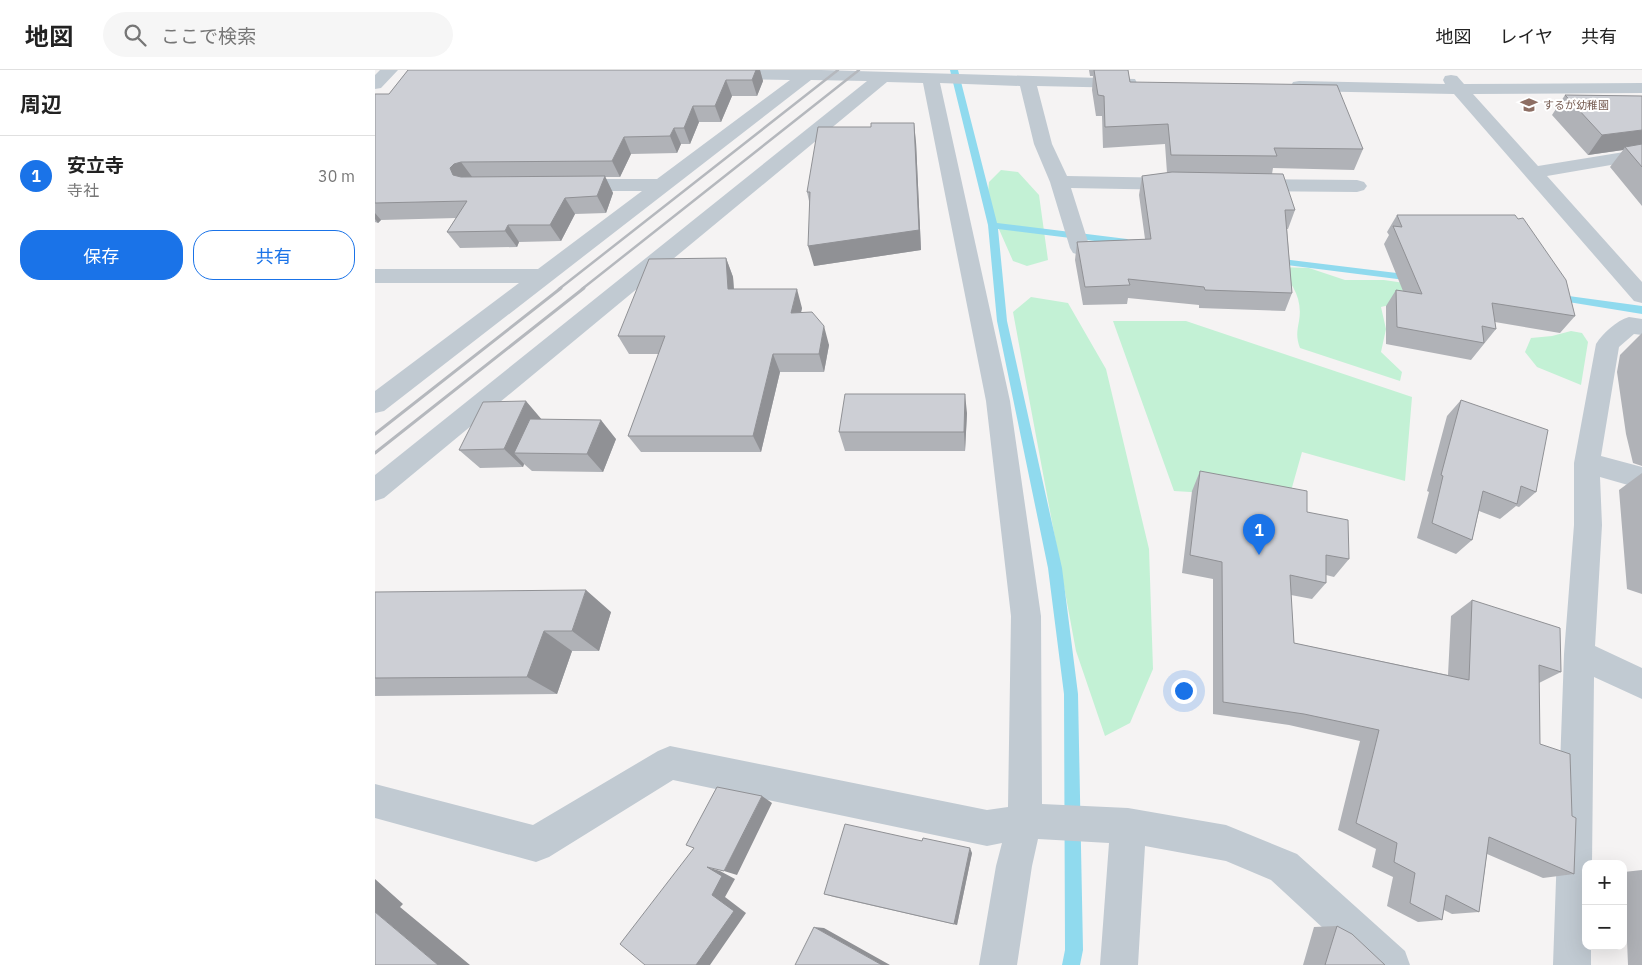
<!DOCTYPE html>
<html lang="ja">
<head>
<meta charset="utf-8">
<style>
  body { margin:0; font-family:"IBM Plex Sans","Noto Sans JP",sans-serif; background:#f6f6f6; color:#222 }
  .controls { position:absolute; right:15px; bottom:15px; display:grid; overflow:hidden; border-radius:10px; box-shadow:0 5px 20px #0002 }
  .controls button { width:45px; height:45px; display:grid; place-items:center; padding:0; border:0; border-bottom:1px solid #e0e0e0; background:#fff; color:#222; font:25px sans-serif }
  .you { position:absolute; left:808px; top:620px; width:18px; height:18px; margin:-12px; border:4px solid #fff; border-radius:50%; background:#1a73e8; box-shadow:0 0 0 8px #1a73e833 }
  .badge { display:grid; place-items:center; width:32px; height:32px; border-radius:50%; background:#1a73e8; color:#fff; font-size:16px; font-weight:700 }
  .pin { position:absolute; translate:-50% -41px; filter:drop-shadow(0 1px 2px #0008) }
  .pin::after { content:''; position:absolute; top:26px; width:18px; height:15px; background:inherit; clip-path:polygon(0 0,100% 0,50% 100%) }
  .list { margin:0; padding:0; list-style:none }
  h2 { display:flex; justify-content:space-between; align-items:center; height:65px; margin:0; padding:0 20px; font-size:21px }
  h2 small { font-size:16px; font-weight:400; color:#767676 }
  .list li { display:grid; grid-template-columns:32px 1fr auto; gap:15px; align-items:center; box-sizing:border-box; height:80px; padding:0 20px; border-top:1px solid #e0e0e0 }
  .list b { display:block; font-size:19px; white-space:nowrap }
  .list p { margin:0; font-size:16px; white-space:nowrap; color:#767676 }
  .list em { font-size:16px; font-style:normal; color:#767676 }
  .actions { display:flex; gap:10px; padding:15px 20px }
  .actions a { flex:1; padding:11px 0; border:1px solid #1a73e8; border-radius:20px; text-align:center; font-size:18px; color:#1a73e8 }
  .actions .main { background:#1a73e8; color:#fff }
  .icon { flex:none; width:28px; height:28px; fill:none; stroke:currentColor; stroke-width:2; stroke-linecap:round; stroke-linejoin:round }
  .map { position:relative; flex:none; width:1267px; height:895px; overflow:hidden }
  header { display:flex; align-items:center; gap:30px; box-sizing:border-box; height:70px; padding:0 25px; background:#fff; border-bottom:1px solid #e0e0e0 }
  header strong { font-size:24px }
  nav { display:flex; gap:28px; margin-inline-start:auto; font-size:18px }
  .search { width:350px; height:45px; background:#f6f6f6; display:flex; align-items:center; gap:12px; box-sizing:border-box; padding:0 18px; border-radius:28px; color:#767676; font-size:19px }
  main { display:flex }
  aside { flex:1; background:#fff }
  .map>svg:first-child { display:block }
</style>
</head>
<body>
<header>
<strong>地図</strong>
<div class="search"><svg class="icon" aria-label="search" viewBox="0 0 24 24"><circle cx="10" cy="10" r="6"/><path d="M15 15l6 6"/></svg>ここで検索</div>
<nav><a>地図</a><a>レイヤ</a><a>共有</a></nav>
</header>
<main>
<aside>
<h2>周辺<small></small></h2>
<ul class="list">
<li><span class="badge">1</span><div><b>安立寺</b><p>寺社</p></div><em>30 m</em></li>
</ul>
<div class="actions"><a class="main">保存</a><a>共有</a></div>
</aside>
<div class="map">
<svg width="1267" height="895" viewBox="0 0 1267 895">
  <rect width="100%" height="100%" fill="#f5f3f3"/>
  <path fill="#c3f1d5" d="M626 100 643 102 664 125 673 190 652 196 638 191 612 132 614 112Z
    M903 197 934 198 970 210H1009L1036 214 1035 230 1006 237 1011 259 1006 282 1027 302 1025 311 925 278C921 267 922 262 924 251 928 228 917 213 903 197Z
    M656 227 693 233 731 299 774 479 778 599 755 653 730 666 701 581 638 242Z
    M738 251H811L1037 327 1030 411 927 382 914 428 799 421Z
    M1196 261 1207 263 1213 272 1206 315 1162 297 1150 282 1156 268 1177 266Z"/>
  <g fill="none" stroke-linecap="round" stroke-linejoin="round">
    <path fill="#90daee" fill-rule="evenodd" d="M575 0H583L622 153 752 169 757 172 752 175 623 159 632 251 687 498 703 624 708 880 705 895H687L690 880 689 624 673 498 622 251 613 155Z
      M899 188 1038 205 1043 208 1038 211 896 193 894 191Z
      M1179 224 1267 236V244L1175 229V225Z"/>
    <path fill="#c1cad2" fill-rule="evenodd" d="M5 0H23L6 18 0 19V5Z
      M343 0H446L760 9 762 13 760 17 754 18 662 16 677 74 692 106 803 108 810 110 813 114 810 118 803 120 696 118 715 178 712 183 705 185 698 183 695 178 675 112 659 74 645 16 565 13 635 331 666 546 667 734 753 738 851 755 922 784 1030 881 1035 895H988L896 810 851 791 770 776 763 895H725L734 773 663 769 657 796 642 895H604L621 796 627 773 612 776 298 710 174 787 161 792 0 748V714L158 755 283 681 295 676 612 740 633 737 636 546 611 331 548 13 512 12 9 428 0 431V405L492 11 436 10 9 341 0 343V321L144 213H0V199H163L267 121H197L190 119 187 115 190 111 197 109H282L415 10 349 9 343 8 341 4Z
      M1076 5 1082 6 1089 14 1267 13V23L1098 24 1163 96 1249 82 1267 76V88L1259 91 1172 106 1267 212V233L1259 231 1079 24 924 21 918 20 916 16 918 12 924 11 1070 14 1068 10 1070 6Z
      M874 109 982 110 989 112 992 116 989 120 982 122 874 121 867 119 864 115 867 111Z
      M1254 247 1267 249V265L1259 264 1244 277 1226 386 1267 397V419L1225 407 1227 455 1220 576 1267 598V629L1219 607 1217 794H1211V876H1216V895H1178L1189 584 1199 455V393L1221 274C1228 263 1241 251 1254 247Z"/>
    <path stroke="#b5b8bd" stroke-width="2.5" d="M184 219 463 0
      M207 219 484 0"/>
    <path stroke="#b5b8bd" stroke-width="3" d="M0 364 186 218
      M0 383 209 218"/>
  </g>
  <path fill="#b0b2b7" d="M33 0H385L388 11 382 26H357L346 52H324L315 74H306L302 83 256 84 245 107H230L238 123 231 143 200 144 186 171 144 172 142 177 85 178 72 162 81 148 6 150 3 153 0 152V24H14Z
    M714 0H753L755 12 988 79 979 100 898 98 897 104 920 140 913 159H912L917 223 910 241 824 238V235L753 228 752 234 708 235 700 190 702 172 770 169 764 125 767 106 792 103 790 74 728 78 727 46H721L717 20 718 6H715Z
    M1190 25 1267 26V136L1235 97 1248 80 1213 85 1177 45Z
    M541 72 546 180 439 196 434 131 432 122Z
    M1022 145 1200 246 1185 263 1120 252 1121 259 1096 290 1011 274V236L1021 220 1028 221 1009 174 1014 165 1012 162Z
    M351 188 358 207 359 219 427 238 426 242 454 275 449 302H405L386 382H266L253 366 284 284H254L243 266Z
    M1267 263V396L1258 393 1251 364 1242 302 1245 285Z
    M1086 330 1161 422 1144 437 1141 436 1125 449 1104 441 1097 470 1081 484 1042 468 1054 422 1052 421 1072 346Z
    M592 343 590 381H470L464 362Z
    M167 349 241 369 228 402 157 401 149 394 148 397 105 398 84 380Z
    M825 401 932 442 974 489 959 507 951 505V513L937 529 916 525 919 573 1073 605 1076 546 1097 530 1186 602 1164 613 1165 674 1199 804 1168 808 1112 784 1104 842 1077 844 1069 840 1067 850 1043 852 1012 836 1018 807 997 797 1001 779 963 760 985 671 914 655 838 644V509L807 503 817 421Z
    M1267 403V524L1252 519 1244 420Z
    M0 522 236 542 224 581H197L182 624 0 626Z
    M547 771 597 783 582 855 459 827 449 824Z
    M1267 800V895H1253L1249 802Z
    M962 856 1010 895H928L939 857Z"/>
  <path fill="#909195" d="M381 0H385L388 11 382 26 377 10Z
    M351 10 357 26 346 52 340 36Z
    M318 36 324 52 315 74 309 58Z
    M539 53 541 72 546 180 439 196 433 176Z
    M299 58 306 74 302 83 295 66Z
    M1267 60V75L1250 77 1248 80 1213 85 1227 65Z
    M249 67 256 84 245 107 237 91Z
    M86 92 98 108 90 110 78 105 75 98 79 94Z
    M230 106 238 123 231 143 222 126Z
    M190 128 200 144 186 171 175 155Z
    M0 143 6 150 3 153 0 149Z
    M133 155 144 172 142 177 130 161Z
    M351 188 358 207 360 238 353 219Z
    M422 219 427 238 422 261 416 243Z
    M449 256 454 275 449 302 444 284Z
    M398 284 405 302 386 382 378 366Z
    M590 324 592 343 590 381 589 362Z
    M151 331 168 351 139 383 149 394 148 397 129 379Z
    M226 350 241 369 228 402 212 384Z
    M211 520 236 542 224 581 197 561Z
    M169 561 197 581 182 624 152 607Z
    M387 726 397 733 362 805 349 801Z
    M595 778 597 783 582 855 579 854Z
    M332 797 345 801 360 809 350 827 371 843 335 895H321L337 825Z
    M0 809 28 834 25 837 95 895H63L0 842Z
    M439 857 449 858 515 895H507Z"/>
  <path fill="#cdcfd5" stroke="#909195" d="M33 0H381L377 10H351L340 36H318L309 58H299L295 66 249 67 237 91 86 92 79 94 75 98 78 105 86 107 230 106 222 126 190 128 175 155H133L130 161 72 162 92 131 0 133V24H14Z
    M719 0H753L755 12 962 15 988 79 899 78 902 86 796 85 793 54 730 57 729 26 723 25Z
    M1190 25 1267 26V60L1227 65Z
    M496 53H539L544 160 433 176 435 122H432L443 57H496Z
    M1267 74V97L1250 77Z
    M797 102 908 104 920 140H910L917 223 830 220 829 217 753 209 755 215 710 217 702 172 776 169 767 106Z
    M1022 145H1140L1143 149 1148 148 1191 210 1200 246 1117 233 1121 259 1107 256 1109 273 1022 257 1021 220 1047 224 1018 156 1027 157Z
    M351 188 353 219H422L416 243 437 242 449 256 444 284H398L378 366H253L290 266H243L274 189Z
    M470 324H590L589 362H464Z
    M1086 330 1173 360 1161 422 1146 416 1142 434 1108 421 1097 470 1057 453 1068 406 1066 405Z
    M151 331 129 379 84 380 108 332Z
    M155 349 226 350 212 384 139 383Z
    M825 401 932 421V442L973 450 974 489 951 485V513L915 505 919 573 1094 610 1097 530 1185 558 1186 602 1164 595 1165 674 1195 684 1197 746 1201 748 1199 804 1114 767 1104 842 1071 825 1067 850 1035 833 1040 803 1019 792 1022 773 981 753 1004 660 929 644 848 632 847 492 815 485Z
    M211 520 197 561H169L152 607 0 608V522Z
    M342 717 387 726 349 801 332 797 347 806 337 825 359 841 321 895H270L245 874 319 778 311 775Z
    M470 754 547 771 548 768 595 778 579 854 449 824Z
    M0 842 63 895H0Z
    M962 856 977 864 1010 895H950Z
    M439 857 507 895H420Z"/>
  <defs>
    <g id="school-bare" transform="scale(1.35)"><path d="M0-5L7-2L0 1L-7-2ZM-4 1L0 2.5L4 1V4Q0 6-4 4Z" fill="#8d6e63" stroke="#fff" stroke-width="2.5" paint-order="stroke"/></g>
  </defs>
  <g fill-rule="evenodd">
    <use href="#school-bare" x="1154" y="35"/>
  </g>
  <g text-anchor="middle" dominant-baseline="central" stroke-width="4" stroke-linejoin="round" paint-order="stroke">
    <g font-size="11" fill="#785e54" stroke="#fff" text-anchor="start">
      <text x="1168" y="35">するが幼稚園</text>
    </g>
  </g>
</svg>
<div class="controls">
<button>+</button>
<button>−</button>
</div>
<div class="you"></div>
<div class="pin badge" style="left:884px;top:485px">1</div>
</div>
</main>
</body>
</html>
